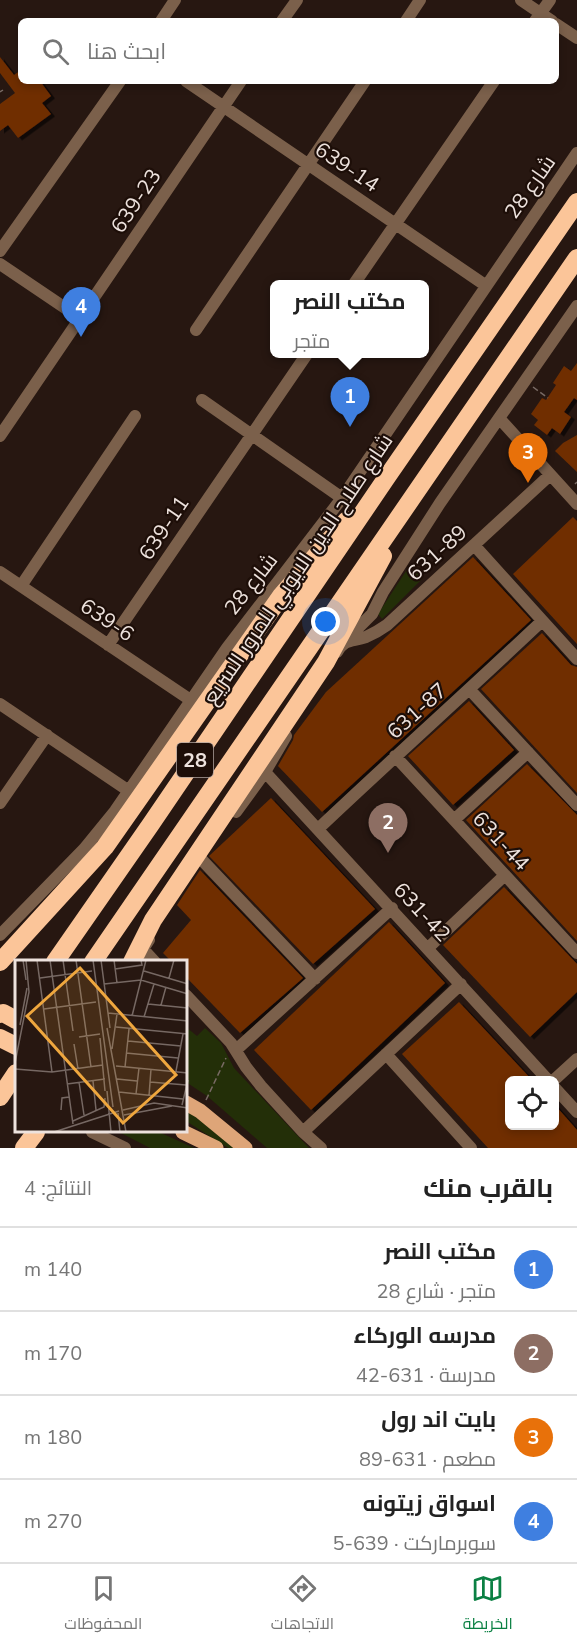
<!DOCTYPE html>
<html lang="ar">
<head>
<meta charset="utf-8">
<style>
  body { margin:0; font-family:"Nunito Sans",Cairo,sans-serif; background:#f2f2f2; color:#222; direction:rtl }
  .controls { position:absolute; right:18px; bottom:18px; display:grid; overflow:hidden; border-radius:9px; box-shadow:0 3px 9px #0003 }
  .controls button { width:54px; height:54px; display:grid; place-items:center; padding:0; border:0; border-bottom:2px solid #e0e0e0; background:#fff; color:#222; font:30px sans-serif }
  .you { position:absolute; left:326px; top:622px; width:21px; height:21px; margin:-15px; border:4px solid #fff; border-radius:50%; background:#1a73e8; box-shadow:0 0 0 9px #1a73e833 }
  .badge { display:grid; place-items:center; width:39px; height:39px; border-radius:50%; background:#0b8043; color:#fff; font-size:20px; font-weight:700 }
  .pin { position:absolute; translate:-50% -50px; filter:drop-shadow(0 2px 3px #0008) }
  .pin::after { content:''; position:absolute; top:32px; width:21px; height:18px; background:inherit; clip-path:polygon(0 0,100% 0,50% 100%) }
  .popup { position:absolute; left:270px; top:280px; width:159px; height:78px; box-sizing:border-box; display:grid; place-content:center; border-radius:9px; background:#fff; filter:drop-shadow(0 2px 4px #0005); font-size:20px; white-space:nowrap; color:#767676 }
  .popup b { font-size:22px; color:#222 }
  .popup::after { content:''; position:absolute; left:50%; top:100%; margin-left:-12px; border:12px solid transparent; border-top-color:#fff }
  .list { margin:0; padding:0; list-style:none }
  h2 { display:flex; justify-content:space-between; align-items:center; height:78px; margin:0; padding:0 24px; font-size:26px }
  h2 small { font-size:20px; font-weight:400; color:#767676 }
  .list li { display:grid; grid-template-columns:39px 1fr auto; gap:18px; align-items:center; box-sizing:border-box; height:84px; padding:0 24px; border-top:2px solid #e0e0e0 }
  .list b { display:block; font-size:22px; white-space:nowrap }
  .list p { margin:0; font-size:20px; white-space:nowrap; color:#767676 }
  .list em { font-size:20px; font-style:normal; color:#767676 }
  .icon { flex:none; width:33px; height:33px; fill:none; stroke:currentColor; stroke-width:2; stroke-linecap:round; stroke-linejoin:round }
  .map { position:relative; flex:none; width:577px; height:1148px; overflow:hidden; direction:ltr }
  .search { position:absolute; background:#fff; box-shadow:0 3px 9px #0003; left:18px; right:18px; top:18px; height:66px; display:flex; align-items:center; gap:15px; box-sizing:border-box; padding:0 21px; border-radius:9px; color:#767676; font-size:22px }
  .sheet { height:414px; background:#fff }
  nav { display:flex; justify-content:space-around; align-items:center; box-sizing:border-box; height:84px; border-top:2px solid #e0e0e0; background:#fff; font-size:16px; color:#767676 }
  nav a { display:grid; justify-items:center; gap:3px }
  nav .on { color:#0b8043 }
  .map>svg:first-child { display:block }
</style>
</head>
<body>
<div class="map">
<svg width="577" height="1148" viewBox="0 0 577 1148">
  <defs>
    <filter id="shadow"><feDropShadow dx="4" dy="2.5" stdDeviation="0" flood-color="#0009"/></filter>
  </defs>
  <rect width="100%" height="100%" fill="#271711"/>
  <path fill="#232f08" d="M410 565 423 578 382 619 378 614Z
    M186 1027 197 1036 205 1028 221 1043 234 1068 309 1148H267L207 1096 186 1082Z
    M186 1109 236 1148H228L186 1121Z
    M119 1132H159L194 1148H150Z"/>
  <path fill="#6f2e00" filter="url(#shadow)" d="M0 57 14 75 21 70V81H40L51 96 42 103 51 114 18 138 8 125 0 131V104L15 93 0 73Z
    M577 363V400L574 398 564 412 571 417 560 434 552 428 547 435 534 425 538 420 531 414 542 398 546 400 556 385 553 383 564 366 571 371Z
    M577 435V472L555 451 563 443Z
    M573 517 577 521V644L513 574Z
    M473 557 531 620 322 812 278 766 293 740 294 735 326 692Z
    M542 633 571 665 577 667V793L481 689Z
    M469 701 514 750 453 805 408 756Z
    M527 764 577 815V941L466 820Z
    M271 798 375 909 313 964 209 856Z
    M200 870 303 978 240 1033 186 977V962H172L163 953 191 920 177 905Z
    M504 887 577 964V992L530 1037 443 945Z
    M389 922 445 983 311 1110 254 1050Z
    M459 1002 532 1080H510V1125H555V1105L577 1130V1148H488L402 1054Z"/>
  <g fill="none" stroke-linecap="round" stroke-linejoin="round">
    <path stroke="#786a64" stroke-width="1.5" stroke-dasharray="6 3" stroke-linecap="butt" d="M0 92 3 90
      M533 387 548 398
      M575 484 577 482
      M206 1100 226 1058"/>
    <path stroke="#7b604b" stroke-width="12" d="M521 0 552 21
      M161 21 175 0
      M282 21 297 0
      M406 21 420 0
      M535 21 550 0
      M556 24 577 38
      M186 81 485 285
      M0 251 120 81
      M0 264 80 318
      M354 284 494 81
      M196 330 365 81
      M202 400 342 498
      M499 418 577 504
      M0 436 241 81
      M474 545 577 659
      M0 572 192 701
      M21 586 135 416
      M344 642 372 614 383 592 440 503 577 306
      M108 645 307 354
      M337 652C345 638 352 642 366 637 373 634 380 630 387 625L550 475
      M470 690 577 805
      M0 704 129 791
      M395 756 577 953
      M265 772 548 1080
      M0 803 47 735
      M236 812 265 772 286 736
      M454 820 528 752
      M318 829C392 759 468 691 542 621
      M201 859 315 979
      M0 935 84 849 115 811 227 648 342 498 577 153
      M149 940 143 949 155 962
      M428 948 505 875
      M186 995 231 1043 246 1067 261 1086 303 1132 321 1148
      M236 1050 392 908
      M386 1054 471 1148
      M554 1080 577 1059
      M554 1087 577 1112
      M92 1132 125 1148
      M303 1132 461 984"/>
    <path stroke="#dea578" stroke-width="15" d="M186 1103 200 1111 245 1148
      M183 1132 216 1148"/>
    <path stroke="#fbc599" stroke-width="18" d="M0 962 105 847 281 596 347 520
      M55 962 151 824 387 477 577 202
      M93 962 577 258
      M132 962 153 920 326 662 383 556
      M0 1014 3 1013 16 1020
      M0 1038 16 1046
      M0 1097 16 1073
      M24 1148 36 1132"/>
  </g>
  <g text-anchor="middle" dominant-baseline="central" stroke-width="4.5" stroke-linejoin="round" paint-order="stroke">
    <rect fill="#1d0e08" stroke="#afa29d" stroke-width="1.5" x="177" y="743" width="36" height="34" rx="4.5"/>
    <g font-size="20" font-weight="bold" fill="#ede2dd">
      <text x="195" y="760">28</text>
    </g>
    <g font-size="21" fill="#ede2dd" stroke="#1d0e08">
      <text transform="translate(347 167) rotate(34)">639-14</text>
      <text transform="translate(530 187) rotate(-55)">شارع 28</text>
      <text transform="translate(136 201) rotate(-56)">639-23</text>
      <text transform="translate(164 528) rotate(-56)">639-11</text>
      <text transform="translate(437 553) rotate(-42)">631-89</text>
      <text transform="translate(298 569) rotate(-56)">شارع صلاح الدين الايوبي للمرور السريع</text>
      <text transform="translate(251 584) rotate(-52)">شارع 28</text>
      <text transform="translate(107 620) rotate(34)">639-6</text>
      <text transform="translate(417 711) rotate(-42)">631-87</text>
      <text transform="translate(501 841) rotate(47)">631-44</text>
      <text transform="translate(422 912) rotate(47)">631-42</text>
    </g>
  </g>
  <g transform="translate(15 960)">
    <rect width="172" height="172" fill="#271711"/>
    <path fill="none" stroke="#766863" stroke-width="1.5" d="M8 0 11 20M22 0 37 112M35 0 58 164M48 0 58 71M61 0 76 107M78 0 98 147M86 0 95 68M99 0 102 23M100 9 127 5 126 0M129 11 173 24M25 18 77 11M154 18 159 0M89 24 126 20 173 34M133 44 173 48M146 45 151 27M29 49 81 42M93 53 173 61M117 56 131 0M129 57 139 24M5 65 12 28M101 67 173 74M92 68 111 172M64 77 85 74M85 78 90 131M113 81 166 86M59 84 63 109M97 89 102 54M111 93 163 98M0 103 14 32 11 0M101 106 173 113M110 107 114 69M0 109 37 112 88 105M161 111 168 74M102 119 122 121M78 121 81 150M64 122 69 155M135 122 171 125M52 124 90 119M92 131 96 172M104 132 168 139M121 134 124 108M134 136 136 109M167 145 173 120M46 150 47 138 54 137M108 150 139 143 173 148M103 153 105 172M109 155 157 146M58 161 89 147 90 138M39 172 104 151"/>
    <path fill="#efa73e" fill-opacity="0.15" stroke="#efa73e" stroke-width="3" d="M65 8 161 115 108 163 12 56Z"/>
    <rect width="172" height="172" fill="none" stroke="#ede2dd" stroke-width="3"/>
  </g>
</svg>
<div class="controls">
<button><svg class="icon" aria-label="locate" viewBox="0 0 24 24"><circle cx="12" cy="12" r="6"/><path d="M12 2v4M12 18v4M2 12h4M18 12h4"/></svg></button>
</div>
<div class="you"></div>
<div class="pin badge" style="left:350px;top:427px;background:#3f7fe0">1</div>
<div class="popup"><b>مكتب النصر</b>متجر</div>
<div class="pin badge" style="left:388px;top:853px;background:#8d6e63">2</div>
<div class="pin badge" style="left:528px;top:483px;background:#e8710a">3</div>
<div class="pin badge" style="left:81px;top:337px;background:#3f7fe0">4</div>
<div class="search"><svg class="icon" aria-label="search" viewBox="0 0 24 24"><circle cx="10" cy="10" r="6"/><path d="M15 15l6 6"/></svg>ابحث هنا</div>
</div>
<section class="sheet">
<h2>بالقرب منك<small>النتائج: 4</small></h2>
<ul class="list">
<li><span class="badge" style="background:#3f7fe0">1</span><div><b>مكتب النصر</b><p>متجر · شارع 28</p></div><em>140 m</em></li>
<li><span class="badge" style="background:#8d6e63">2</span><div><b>مدرسه الوركاء</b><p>مدرسة · 631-42</p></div><em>170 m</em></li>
<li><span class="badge" style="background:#e8710a">3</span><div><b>بايت اند رول</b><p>مطعم · 631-89</p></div><em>180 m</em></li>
<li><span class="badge" style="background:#3f7fe0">4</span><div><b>اسواق زيتونه</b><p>سوبرماركت · 639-5</p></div><em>270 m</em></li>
</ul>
</section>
<nav>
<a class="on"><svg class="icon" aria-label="map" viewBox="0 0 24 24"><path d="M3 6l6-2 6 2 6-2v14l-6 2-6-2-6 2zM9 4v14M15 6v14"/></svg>الخريطة</a>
<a><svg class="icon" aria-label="directions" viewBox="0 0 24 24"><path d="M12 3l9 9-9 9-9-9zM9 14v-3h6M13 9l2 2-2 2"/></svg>الاتجاهات</a>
<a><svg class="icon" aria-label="saved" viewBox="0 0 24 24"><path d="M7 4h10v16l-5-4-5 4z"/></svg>المحفوظات</a>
</nav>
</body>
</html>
